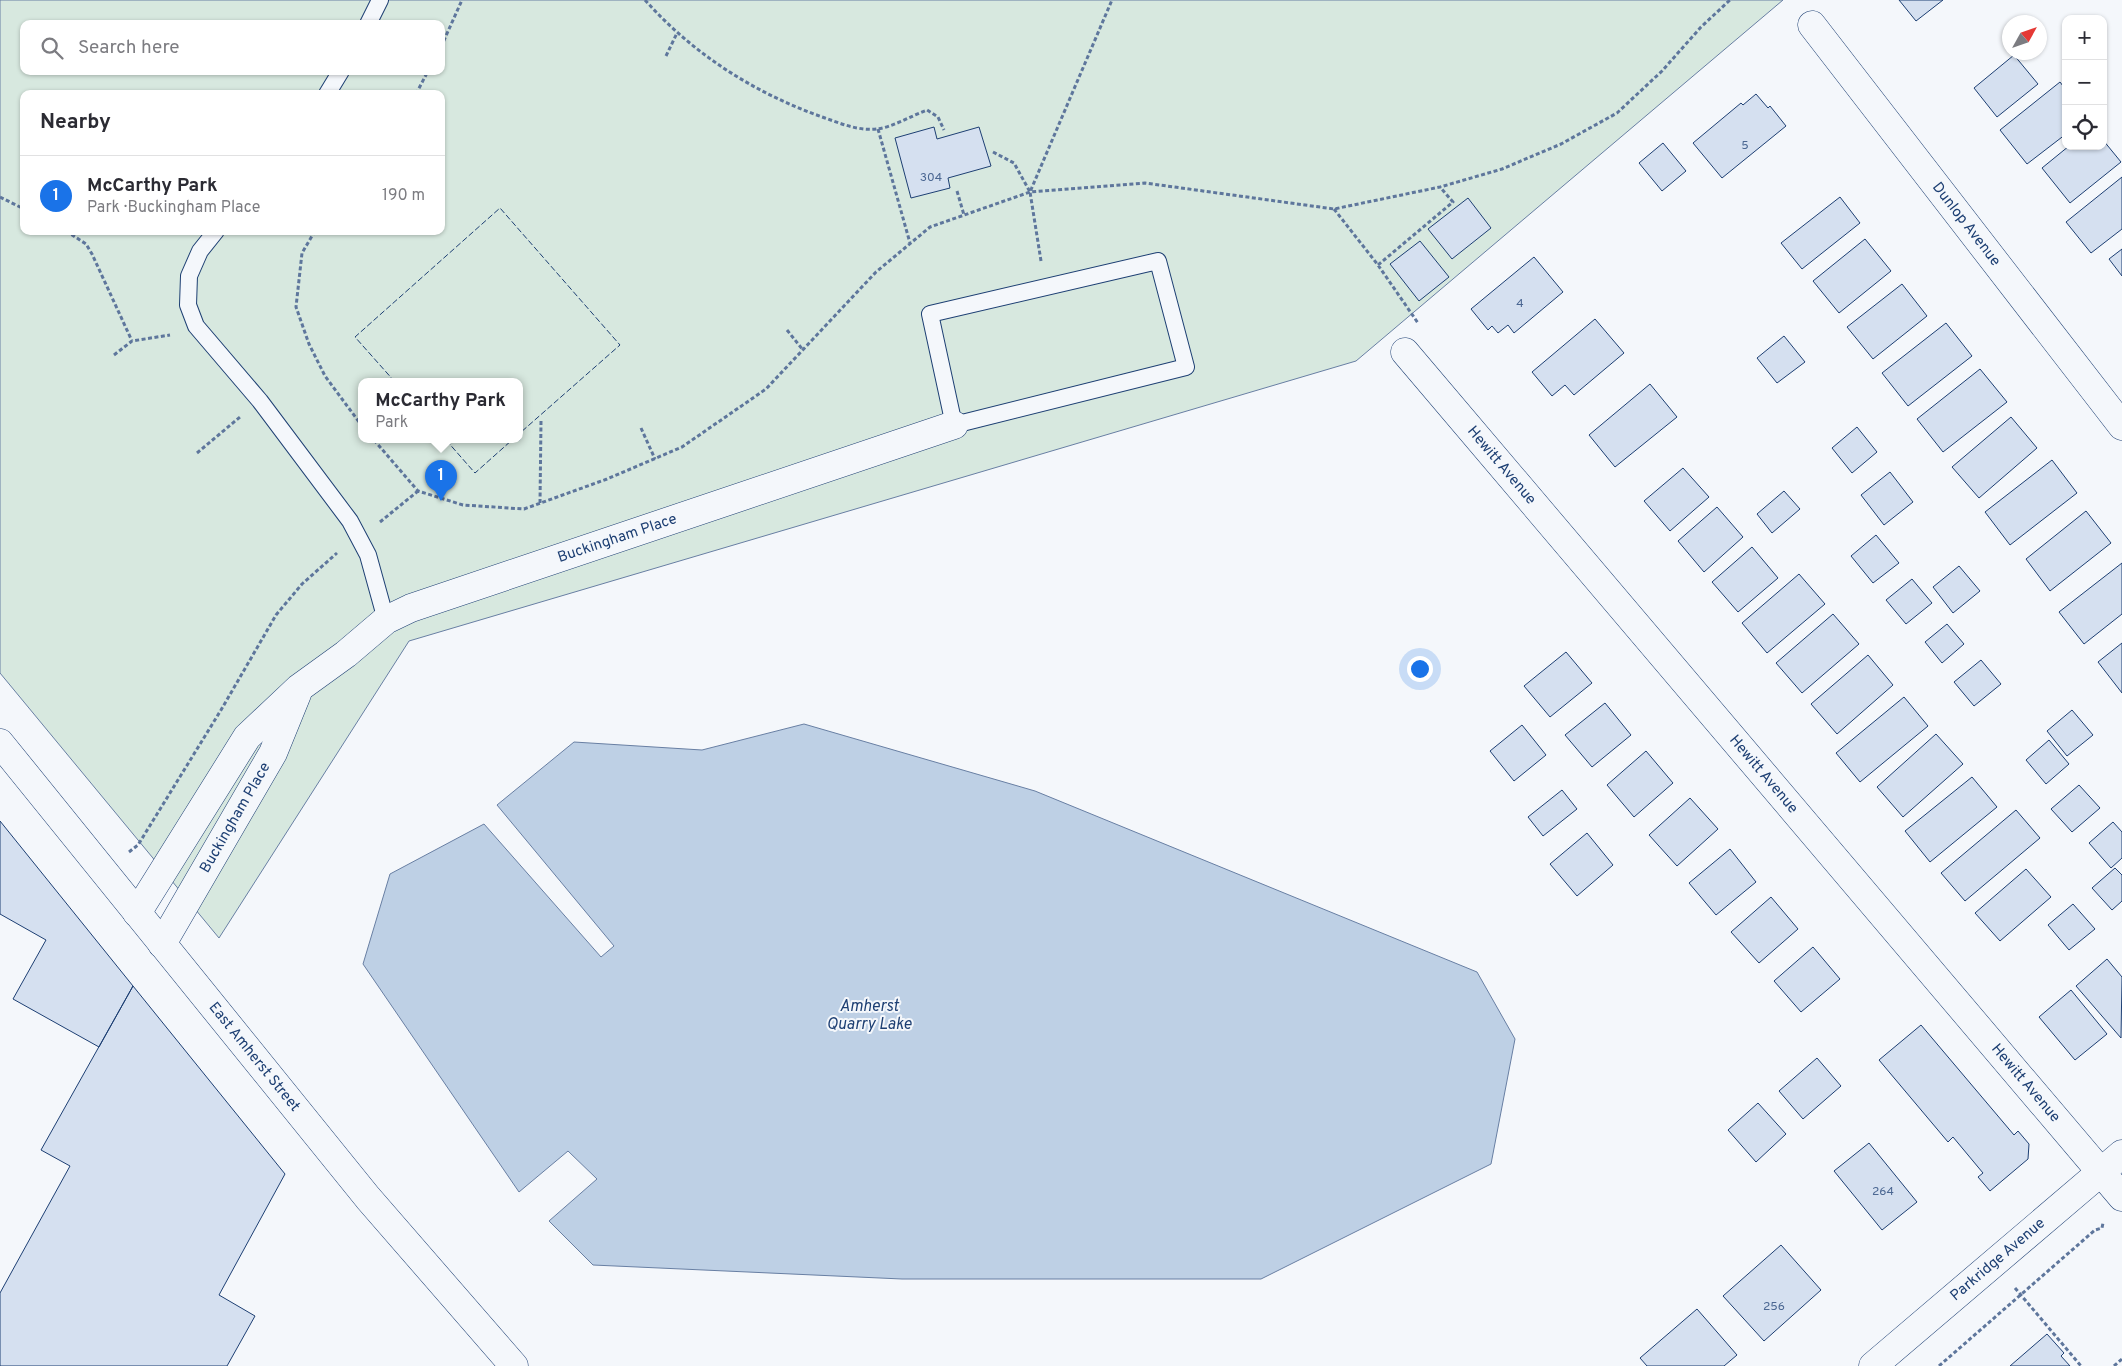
<!DOCTYPE html>
<html lang="en">
<head>
<meta charset="utf-8">
<style>
  body { margin:0; font-family:Overpass,sans-serif; background:#f2f2f3; color:#2b2b33 }
  .controls { position:absolute; right:15px; top:15px; display:grid; overflow:hidden; border-radius:10px; box-shadow:0 1px 4px #0004 }
  .controls button { width:45px; height:45px; display:grid; place-items:center; padding:0; border:0; border-bottom:1px solid #e1e1e2; background:#fff; color:#2b2b33; font:25px sans-serif }
  .compass { position:absolute; left:2002px; top:15px; width:45px; height:45px; border-radius:50%; background:#fff; box-shadow:0 1px 4px #0004; rotate:50deg }
  .you { position:absolute; left:1419px; top:668px; width:18px; height:18px; margin:-12px; border:4px solid #fff; border-radius:50%; background:#1a73e8; box-shadow:0 0 0 8px #1a73e833 }
  .badge { display:grid; place-items:center; width:32px; height:32px; border-radius:50%; background:#1a73e8; color:#fff; font-size:16px; font-weight:700 }
  .pin { position:absolute; translate:-50% -41px; filter:drop-shadow(0 1px 2px #0008) }
  .pin::after { content:''; position:absolute; top:26px; width:18px; height:15px; background:inherit; clip-path:polygon(0 0,100% 0,50% 100%) }
  .popup { position:absolute; left:358px; top:378px; width:165px; height:65px; box-sizing:border-box; display:grid; place-content:center; border-radius:10px; background:#fff; filter:drop-shadow(0 1px 4px #0005); font-size:16px; white-space:nowrap; color:#7c7c81 }
  .popup b { font-size:19px; color:#2b2b33 }
  .popup::after { content:''; position:absolute; left:50%; top:100%; margin-left:-10px; border:10px solid transparent; border-top-color:#fff }
  .list { margin:0; padding:0; list-style:none }
  h2 { display:flex; justify-content:space-between; align-items:center; height:65px; margin:0; padding:0 20px; font-size:21px }
  h2 small { font-size:16px; font-weight:400; color:#7c7c81 }
  .list li { display:grid; grid-template-columns:32px 1fr auto; gap:15px; align-items:center; box-sizing:border-box; height:80px; padding:0 20px; border-top:1px solid #e1e1e2 }
  .list b { display:block; font-size:19px; white-space:nowrap }
  .list p { margin:0; font-size:16px; white-space:nowrap; color:#7c7c81 }
  .list em { font-size:16px; font-style:normal; color:#7c7c81 }
  .icon { flex:none; width:28px; height:28px; fill:none; stroke:currentColor; stroke-width:2; stroke-linecap:round; stroke-linejoin:round }
  .map { position:relative; flex:none; width:2122px; height:1366px; overflow:hidden }
  .search { position:absolute; background:#fff; box-shadow:0 1px 4px #0004; left:20px; top:20px; width:425px; height:55px; display:flex; align-items:center; gap:12px; box-sizing:border-box; padding:0 18px; border-radius:10px; color:#7c7c81; font-size:19px }
  .panel { position:absolute; background:#fff; box-shadow:0 1px 4px #0004; left:20px; top:90px; width:425px; height:145px; border-radius:10px }
  .map>svg:first-child { display:block }
</style>
</head>
<body>
<div class="map">
<svg width="2122" height="1366" viewBox="0 0 2122 1366">
  <rect width="100%" height="100%" fill="#f4f7fb"/>
  <path fill="#d7e8df" stroke="#687fa3" fill-rule="evenodd" d="M0 0H1783L1356 361 409 641 219 938 0 673ZM24 24H441V71H24ZM24 94H441V231H24ZM362 382H520V440H362Z"/>
  <path fill="#bed0e5" stroke="#687fa3" d="M804 724 1035 791 1477 972 1515 1039 1491 1164 1261 1279H902L593 1265 549 1221 597 1179 568 1151 519 1192 363 964 390 874 484 824 601 957 614 946 497 805 574 742 702 750Z"/>
  <path fill="#d5e0f0" stroke="#1d3f73" d="M1899 0H1943L1916 21Z
    M2014 55 2038 84 1997 117 1974 88Z
    M2060 82 2066 90V134L2027 164 2000 130Z
    M1756 94 1768 108 1770 106 1786 126 1722 178 1693 143 1741 103 1743 105Z
    M934 127 937 139 979 127 991 166 948 178 950 188 911 198 895 138Z
    M2103 140 2121 162 2070 203 2042 168 2069 146H2103Z
    M1663 143 1686 171 1662 191 1639 163Z
    M2122 177V229L2091 253 2066 222Z
    M1840 197 1860 223 1802 269 1781 243Z
    M1468 198 1491 228 1452 259 1428 229Z
    M1865 239 1891 271 1839 313 1813 281Z
    M1420 241 1449 277 1419 301 1390 264Z
    M2122 249V276L2109 259Z
    M1534 257 1563 292 1514 333 1508 325 1498 333 1492 326 1488 330 1471 309Z
    M1902 284 1927 316 1873 359 1847 327Z
    M1595 319 1624 353 1574 395 1565 385 1552 396 1532 372Z
    M1946 323 1972 356 1908 406 1882 373Z
    M1784 336 1805 362 1777 383 1757 358Z
    M1980 369 2007 402 1943 452 1917 419Z
    M1650 384 1677 417 1615 467 1589 435Z
    M2011 417 2037 448 1979 498 1952 467Z
    M1857 427 1877 452 1852 473 1832 448Z
    M2052 460 2077 493 2010 545 1985 512Z
    M1683 468 1709 497 1670 531 1644 501Z
    M1890 472 1913 502 1884 525 1861 495Z
    M1784 491 1800 509 1772 533 1757 514Z
    M1717 507 1743 537 1704 572 1678 541Z
    M2086 511 2111 543 2050 591 2026 559Z
    M1876 535 1899 563 1873 583 1851 556Z
    M1752 547 1778 578 1738 612 1712 582Z
    M2122 563V614L2084 644 2059 612Z
    M1959 566 1980 591 1953 613 1933 587Z
    M1799 574 1825 604 1767 653 1742 623Z
    M1912 579 1932 603 1906 624 1886 600Z
    M1833 614 1859 644 1802 693 1776 663Z
    M1947 624 1964 644 1942 663 1925 642Z
    M2122 643V693L2098 662Z
    M1566 652 1592 683 1550 717 1524 686Z
    M1868 655 1893 685 1837 734 1811 704Z
    M1981 660 2001 684 1974 706 1954 682Z
    M1904 697 1928 726 1860 782 1836 753Z
    M1605 703 1631 735 1592 767 1565 735Z
    M2072 710 2093 735 2067 756 2047 731Z
    M1522 725 1546 755 1514 781 1490 751Z
    M1936 734 1963 764 1903 817 1877 787Z
    M2049 740 2069 764 2046 784 2026 760Z
    M1646 751 1673 783 1634 817 1607 785Z
    M1972 777 1997 807 1930 862 1905 831Z
    M2079 785 2100 808 2072 832 2051 809Z
    M1562 790 1577 809 1543 836 1528 817Z
    M1690 798 1718 829 1677 866 1649 835Z
    M2016 810 2040 838 1965 901 1941 873Z
    M0 821 133 986 99 1047 13 999 46 940 0 914Z
    M2113 822 2122 832V858L2111 868 2089 843Z
    M1587 833 1613 865 1577 896 1550 864Z
    M1730 849 1756 882 1716 915 1689 883Z
    M2115 868 2122 875V901L2112 910 2092 888Z
    M2026 869 2051 897 2000 941 1975 913Z
    M1771 897 1798 929 1759 963 1731 932Z
    M2073 904 2095 929 2069 950 2048 925Z
    M1813 947 1840 979 1801 1012 1774 981Z
    M2107 959 2122 977 2121 1038 2076 986Z
    M133 986 285 1174 219 1295 255 1316 227 1366H0V1293L70 1166 41 1150Z
    M2071 990 2107 1034 2075 1060 2039 1017Z
    M1921 1025 2014 1135 2018 1131 2029 1144 2028 1159 1990 1191 1978 1177 1983 1173 1953 1137 1948 1142 1879 1060Z
    M1817 1058 1841 1086 1803 1119 1779 1091Z
    M1758 1103 1786 1134 1756 1162 1728 1130Z
    M1869 1143 1917 1202 1882 1230 1834 1171Z
    M1781 1245 1821 1290 1764 1341 1723 1296Z
    M1697 1309 1737 1355 1724 1366H1647L1640 1358Z
    M2047 1334 2064 1353 2061 1356 2070 1366H2010Z"/>
  <g fill="none" stroke-linecap="round" stroke-linejoin="round">
    <g stroke="#1d3f73" stroke-width="18">
      <path id="service" d="M368 24 380 0
        M327 94 341 71
        M216 231 200 251 189 276 188 305 196 326 260 401 350 521 368 555 386 620
        M1158 261 1186 367 954 425 930 314Z"/>
    </g>
    <g stroke="#1d3f73" stroke-width="29">
      <g id="minor">
        <path id="s1" d="M1812 25 2122 426"/>
        <path id="s2" d="M1405 352 2122 1197"/>
        <path id="s3" d="M137 913 247 737 299 688 346 654 386 620 411 608 954 425"/>
        <path id="s4" d="M162 944 273 753 297 694"/>
        <path id="s5" d="M1873 1366 2122 1154"/>
      </g>
    </g>
    <g stroke="#1d3f73" stroke-width="29">
      <g id="tertiary">
        <path id="s6" d="M0 743 368 1198 514 1366"/>
      </g>
    </g>
    <path stroke="#5e769c" stroke-width="3" stroke-dasharray="4 2.5" stroke-linecap="butt" d="M645 0C694 55 756 94 825 118 842 124 859 131 877 129 893 127 911 116 927 110L938 117 944 130
      M441 47 462 0
      M666 56 677 33
      M416 94 428 71
      M878 129 910 243
      M993 152 1014 163 1030 192
      M957 191 964 215
      M0 197 24 209
      M1334 209 1378 265 1418 323
      M66 231 86 244 92 254 132 341
      M315 231 302 253 296 307 309 344 325 376 362 426
      M1041 261 1030 192 1112 0
      M1378 265 1453 202 1440 187
      M787 330 803 350
      M114 355 132 341 170 335
      M641 428 655 459
      M374 440 418 491 463 505 524 509 607 479 682 447 766 389 876 272 930 227 1030 192 1145 183 1334 209 1440 187 1502 169 1561 144 1617 113 1662 71 1701 27 1730 0
      M197 453 240 417
      M540 503 541 421
      M380 522 418 491
      M129 852 138 845 221 710 276 615 302 584 337 553
      M2015 1288 2081 1366
      M1939 1366 2095 1230 2102 1228 2103 1223
      M2114 1366 2122 1359"/>
    <use href="#service" stroke="#f4f7fb" stroke-width="16"/>
    <use href="#minor" stroke="#f4f7fb" stroke-width="28"/>
    <use href="#tertiary" stroke="#f4f7fb" stroke-width="28"/>
    <path stroke="#1d3f73" stroke-width="1" stroke-dasharray="6 2.5" stroke-linecap="butt" d="M395 382 355 337 500 208 620 345 520 433
      M446 440 475 473 512 440"/>
  </g>
  <g text-anchor="middle" dominant-baseline="central" stroke-width="4" stroke-linejoin="round" paint-order="stroke">
    <g font-size="12" fill="#4b6792">
      <text x="1745" y="146">5</text>
      <text x="931" y="178">304</text>
      <text x="1520" y="304">4</text>
      <text x="1883" y="1192">264</text>
      <text x="1774" y="1307">256</text>
    </g>
    <g font-size="15" fill="#1d3f73" stroke="#f4f7fb">
      <text stroke="none"><textPath href="#s1" startOffset="252">Dunlop Avenue</textPath></text>
      <text stroke="none"><textPath href="#s2" startOffset="149">Hewitt Avenue</textPath></text>
      <text stroke="none"><textPath href="#s3" startOffset="635">Buckingham Place</textPath></text>
      <text stroke="none"><textPath href="#s2" startOffset="554">Hewitt Avenue</textPath></text>
      <text stroke="none"><textPath href="#s4" startOffset="146">Buckingham Place</textPath></text>
      <text stroke="none"><textPath href="#s6" startOffset="404">East Amherst Street</textPath></text>
      <text stroke="none"><textPath href="#s2" startOffset="959">Hewitt Avenue</textPath></text>
      <text stroke="none"><textPath href="#s5" startOffset="164">Parkridge Avenue</textPath></text>
    </g>
    <g font-size="16" font-style="italic" fill="#1d3f73" stroke="#f4f7fb">
      <text x="869" y="1007">Amherst<tspan x="869" dy="18">Quarry Lake</tspan></text>
    </g>
  </g>
</svg>
<div class="controls">
<button>+</button>
<button>−</button>
<button><svg class="icon" aria-label="locate" viewBox="0 0 24 24"><circle cx="12" cy="12" r="6"/><path d="M12 2v4M12 18v4M2 12h4M18 12h4"/></svg></button>
</div>
<svg class="compass" viewBox="-18 -18 36 36"><path d="M0-13l5 13h-10z" fill="#e53935"/><path d="M0 13l5-13h-10z" fill="#7c7c81"/></svg>
<div class="you"></div>
<div class="pin badge" style="left:441px;top:501px">1</div>
<div class="popup"><b>McCarthy Park</b>Park</div>
<div class="search"><svg class="icon" aria-label="search" viewBox="0 0 24 24"><circle cx="10" cy="10" r="6"/><path d="M15 15l6 6"/></svg>Search here</div>
<section class="panel">
<h2>Nearby<small></small></h2>
<ul class="list">
<li><span class="badge">1</span><div><b>McCarthy Park</b><p>Park · Buckingham Place</p></div><em>190 m</em></li>
</ul>
</section>
</div>
</body>
</html>
